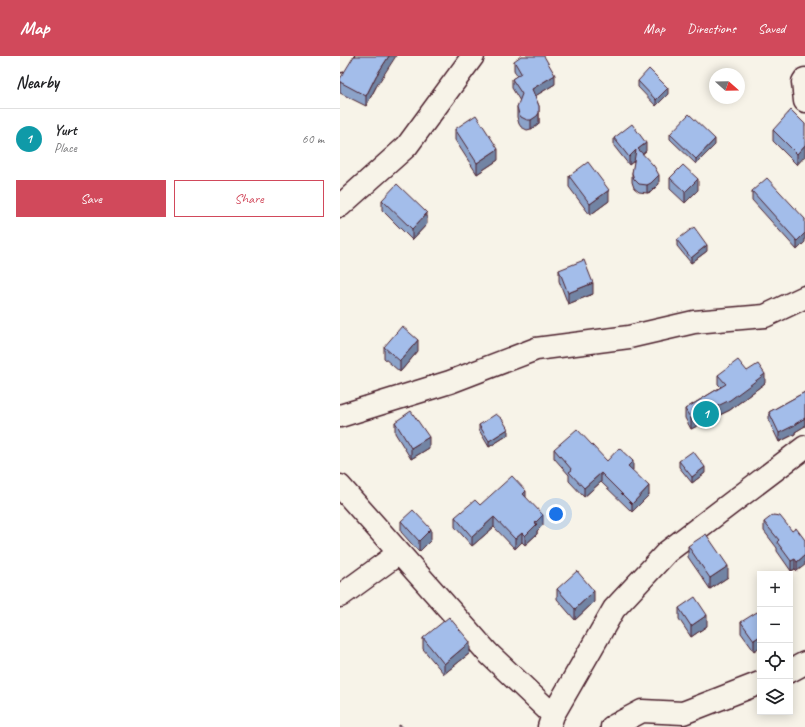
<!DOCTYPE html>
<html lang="en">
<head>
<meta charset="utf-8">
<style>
  body { margin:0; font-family:Caveat,sans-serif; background:#f6f6f6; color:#202124 }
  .controls { position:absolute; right:12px; bottom:12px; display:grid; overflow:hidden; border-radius:0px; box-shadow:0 2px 10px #0003 }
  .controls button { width:36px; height:36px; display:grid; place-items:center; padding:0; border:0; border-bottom:1px solid #e0e0e0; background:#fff; color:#202124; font:20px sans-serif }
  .compass { position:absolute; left:369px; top:12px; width:36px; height:36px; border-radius:50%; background:#fff; box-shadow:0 2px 10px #0003; rotate:110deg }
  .you { position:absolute; left:216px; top:458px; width:14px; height:14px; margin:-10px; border:3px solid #fff; border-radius:50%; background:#1a73e8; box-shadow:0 0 0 6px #1a73e833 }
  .badge { display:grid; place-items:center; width:26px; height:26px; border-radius:50%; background:#d1495b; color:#fff; font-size:13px; font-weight:700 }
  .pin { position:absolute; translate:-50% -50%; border:2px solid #fff; box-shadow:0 1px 4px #0006 }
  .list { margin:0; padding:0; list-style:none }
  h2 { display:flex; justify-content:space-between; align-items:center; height:52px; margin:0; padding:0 16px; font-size:17px }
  h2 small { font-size:13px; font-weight:400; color:#757577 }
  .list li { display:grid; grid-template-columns:26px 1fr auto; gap:12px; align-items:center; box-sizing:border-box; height:60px; padding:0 16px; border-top:1px solid #e0e0e0 }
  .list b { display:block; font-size:15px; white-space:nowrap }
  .list p { margin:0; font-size:13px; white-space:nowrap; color:#757577 }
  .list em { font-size:13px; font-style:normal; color:#757577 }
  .actions { display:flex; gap:8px; padding:12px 16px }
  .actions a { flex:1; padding:9px 0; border:1px solid #d1495b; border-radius:0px; text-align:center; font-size:14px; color:#d1495b }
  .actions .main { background:#d1495b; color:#fff }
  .icon { flex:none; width:22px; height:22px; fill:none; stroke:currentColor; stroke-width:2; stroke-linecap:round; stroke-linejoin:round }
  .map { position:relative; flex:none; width:465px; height:671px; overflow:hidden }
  header { display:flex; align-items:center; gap:24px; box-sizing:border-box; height:56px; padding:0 20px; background:#d1495b; color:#fff }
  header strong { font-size:19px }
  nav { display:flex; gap:22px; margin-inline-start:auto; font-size:14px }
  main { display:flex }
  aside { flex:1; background:#fff }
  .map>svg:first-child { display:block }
</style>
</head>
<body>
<header>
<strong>Map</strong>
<nav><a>Map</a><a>Directions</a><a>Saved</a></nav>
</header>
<main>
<aside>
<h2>Nearby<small></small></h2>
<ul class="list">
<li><span class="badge" style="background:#0f9aa8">1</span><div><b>Yurt</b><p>Place</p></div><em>60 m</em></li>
</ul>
<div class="actions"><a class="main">Save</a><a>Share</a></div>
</aside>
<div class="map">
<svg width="465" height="671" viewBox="0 0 465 671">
  <rect width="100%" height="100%" fill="#f7f3e8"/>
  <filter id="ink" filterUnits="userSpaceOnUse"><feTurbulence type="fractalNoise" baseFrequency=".025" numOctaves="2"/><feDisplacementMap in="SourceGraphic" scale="8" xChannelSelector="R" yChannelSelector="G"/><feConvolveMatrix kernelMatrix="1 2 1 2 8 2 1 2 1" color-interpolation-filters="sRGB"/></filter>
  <g filter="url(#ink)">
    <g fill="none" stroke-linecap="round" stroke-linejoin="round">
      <g stroke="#4a1f2b" stroke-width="25">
        <path id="minor" d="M0 5 3 0
          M465 23 463 26 465 45
          M0 150 67 90 133 0
          M0 360 110 326 196 293 289 281 354 266 425 260 465 241
          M0 430 148 597 213 659
          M0 540 59 497
          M450 615 465 607
          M209 671 213 659 274 553 327 496 465 391
          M272 671 302 655 343 657 420 627"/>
      </g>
      <use href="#minor" stroke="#f7f3e8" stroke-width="22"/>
    </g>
    <path fill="#8ca3c9" stroke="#4a1f2b" d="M174 5 215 28 195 40 199 50V67L197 70 191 73 187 74 181 71 179 68 177 61V51L180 45 172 32V23L177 20 174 14Z
      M0 23 36 31 26 50 0 37Z
      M298 25 328 38 316 50 298 31Z
      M465 68 457 109 433 85V74Z
      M115 73 158 104 137 118 115 84Z
      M330 78 375 89 356 108 330 83Z
      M274 82 306 95 302 98 319 128 311 136 307 137 299 136 294 132 292 126V117L295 104 289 109 274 90Z
      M229 120 269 145 250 159 229 131Z
      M330 122 358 134 345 147 330 133Z
      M412 135 465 163 457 194 412 144Z
      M42 144 87 168 72 184 42 154Z
      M337 184 367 195 351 207 337 190Z
      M219 214 253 238 228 248 219 225Z
      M44 291 78 295 60 316 44 302Z
      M407 315 425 327 390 354 351 373 345 362V353L381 331 378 328V319Z
      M465 336V370L455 376V378L439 386 429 365V356Z
      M55 366 89 392 71 403 55 377Z
      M139 369 168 379 149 391 139 374Z
      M214 393 267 405 293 414 292 415 309 439 292 456 261 426 244 441 229 425V419L214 402Z
      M339 405 365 417 352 427 339 411Z
      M186 442 203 469 197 475V478L185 489 182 486 175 493 154 471 132 490 115 471V461L140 449Z
      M61 465 91 484 79 496 61 476Z
      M424 466 452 475 465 484 457 515 455 513 451 515 437 495V492L424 475Z
      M348 490 388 521 370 533 348 501Z
      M217 533 254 546 235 564 217 543Z
      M339 552 367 570 351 581 339 563Z
      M420 560 414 595 401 577V566Z
      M83 582 130 597 104 618 83 593Z"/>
    <path fill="#7284a4" stroke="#4a1f2b" d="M49 0H56L36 31 26 50V40L36 20Z
      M215 19V28L192 42V33Z
      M328 32V38L316 50V44Z
      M199 57V67L197 70 191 73V64Z
      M375 83V89L356 108V103Z
      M306 87V95L298 102V93Z
      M465 89V100L457 109V98Z
      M158 93V104L137 118V107Z
      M296 94V103L289 109V101Z
      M319 119V128L311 136 307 137V129Z
      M358 123V134L345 147V136Z
      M269 134V145L250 159V148Z
      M87 157V168L72 184V173Z
      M465 177V186L457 194V185Z
      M367 189V195L351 207V202Z
      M253 227V238L228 248V237Z
      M78 284V295L60 316V305Z
      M425 318V327L390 354 351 373V363Z
      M465 362V370L455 376V378L439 386V377Z
      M168 373V379L149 391V385Z
      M89 381V392L71 403V392Z
      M293 405V414L288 419V410Z
      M365 411V417L352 427V421Z
      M261 417V426L244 441V432Z
      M309 430V439L292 456V448Z
      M186 435V445L183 438Z
      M203 459V469L197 475V478L185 489V480L195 467Z
      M154 461V471L132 490V481Z
      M91 473V484L79 496V485Z
      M182 477V486L175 493V483Z
      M465 499V509L457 515V506Z
      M455 503V513L451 515V505Z
      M388 510V521L370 533V522Z
      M254 535V546L235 564V553Z
      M367 559V570L351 581V570Z
      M420 580V591L414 595V584Z
      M130 586V597L104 618V608Z"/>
    <path fill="#a3bdea" stroke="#4a1f2b" d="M14 0H49L36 20 26 40 0 26V23Z
      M181 0H204L215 19 192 33 199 50V57L197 60 191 64H187L181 61 179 58 177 51 182 38 172 23 181 17 174 5Z
      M309 13 328 32 316 44 298 25Z
      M451 54 465 68V89L457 98 433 74Z
      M349 58 375 83 356 103 330 78Z
      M136 59 158 93 137 107 115 73Z
      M292 68 306 87 298 93 314 110 319 119 311 127 307 129 299 128 294 123 292 117 296 94 289 101 274 82Z
      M248 106 269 134 250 148 229 120Z
      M343 109 358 123 345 136 330 122Z
      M427 122 465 163V177L457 185 412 135Z
      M57 128 87 157 72 173 42 144Z
      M354 171 367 189 351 202 337 184Z
      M244 204 253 227 228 237 219 214Z
      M62 270 78 284 60 305 44 291Z
      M398 304 407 315 418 308 425 318 390 344 351 363 345 353 386 328 378 319Z
      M465 336V362L455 368V369L439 377 429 356Z
      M71 355 89 381 71 392 55 366Z
      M156 358 162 363 168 373 149 385 139 369Z
      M237 373 267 405 279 392 293 405 288 410 309 430 292 448 261 417 244 432 229 416 232 414 214 393Z
      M353 395 365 411 352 421 339 405Z
      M172 420 186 435 183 438 203 459 195 467 197 468 185 480 182 477 175 483 154 461 132 481 115 461 135 444 140 449Z
      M73 454 91 473 79 485 61 465Z
      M433 459 440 460 452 475 456 472 465 484V499L457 506 455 503 451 505 437 486 439 484 424 466Z
      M366 478 388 510 370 522 348 490Z
      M237 515 254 535 235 553 217 533Z
      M355 541 367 559 351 570 339 552Z
      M417 556 420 560V580L414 584 401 566Z
      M109 561 130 586 104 608 83 582Z
      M59 669 63 671H59Z"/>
  </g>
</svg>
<div class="controls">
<button>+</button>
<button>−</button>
<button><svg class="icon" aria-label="locate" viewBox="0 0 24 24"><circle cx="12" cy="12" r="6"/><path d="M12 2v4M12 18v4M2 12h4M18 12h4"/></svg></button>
<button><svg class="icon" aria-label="layers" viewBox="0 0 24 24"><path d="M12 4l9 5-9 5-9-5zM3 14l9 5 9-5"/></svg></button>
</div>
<svg class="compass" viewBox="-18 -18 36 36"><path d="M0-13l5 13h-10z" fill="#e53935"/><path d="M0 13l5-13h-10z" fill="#757577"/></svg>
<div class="you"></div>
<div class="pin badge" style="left:366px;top:358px;background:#0f9aa8">1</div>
</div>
</main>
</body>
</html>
